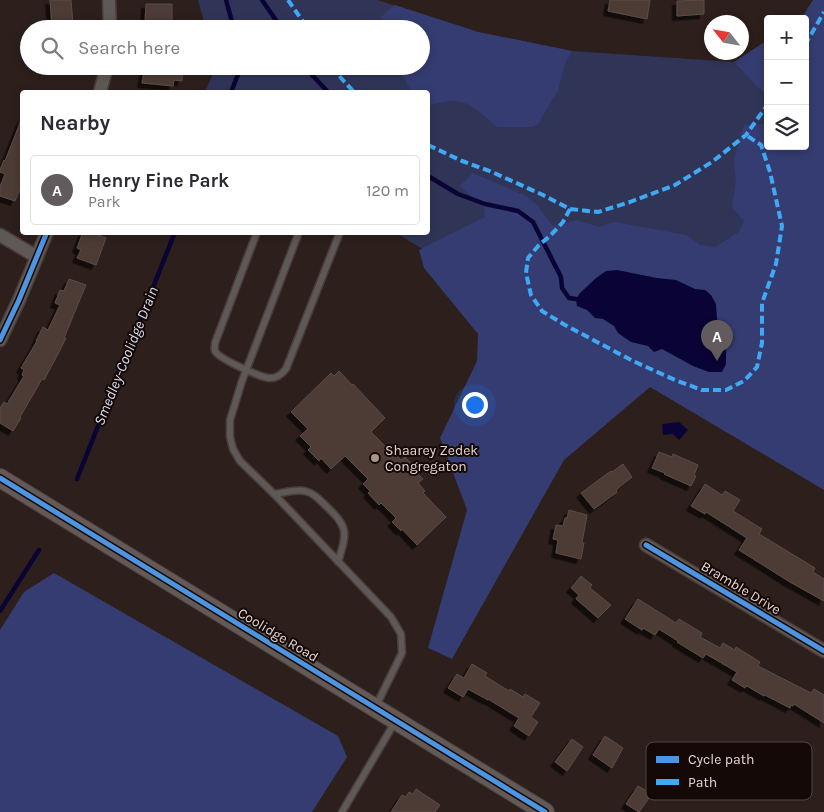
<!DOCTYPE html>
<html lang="en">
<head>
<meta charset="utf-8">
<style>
  body { margin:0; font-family:Karla,sans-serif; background:#f7f7f7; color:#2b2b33 }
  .controls { position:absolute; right:15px; top:15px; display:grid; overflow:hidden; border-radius:5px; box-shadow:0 2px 8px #0003 }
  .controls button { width:45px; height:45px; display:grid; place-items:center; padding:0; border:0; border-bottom:1px solid #e1e1e2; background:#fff; color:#2b2b33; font:25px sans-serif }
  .compass { position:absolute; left:704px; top:15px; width:45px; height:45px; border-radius:50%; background:#fff; box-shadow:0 2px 8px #0003; rotate:301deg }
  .you { position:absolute; left:474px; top:404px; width:18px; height:18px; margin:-12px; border:4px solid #fff; border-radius:50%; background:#1a73e8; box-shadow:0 0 0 8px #1a73e833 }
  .badge { display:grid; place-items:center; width:32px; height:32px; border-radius:50%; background:#625b5d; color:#fff; font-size:16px; font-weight:700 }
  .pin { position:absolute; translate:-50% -41px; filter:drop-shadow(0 1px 2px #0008) }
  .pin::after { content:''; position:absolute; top:26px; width:18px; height:15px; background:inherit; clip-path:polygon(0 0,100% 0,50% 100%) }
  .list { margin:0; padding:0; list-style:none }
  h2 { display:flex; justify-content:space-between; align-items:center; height:65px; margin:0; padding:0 20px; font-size:21px }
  h2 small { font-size:16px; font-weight:400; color:#7c7c81 }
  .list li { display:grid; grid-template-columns:32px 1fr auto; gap:15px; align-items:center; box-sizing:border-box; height:70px; margin:0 10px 10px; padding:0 10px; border:1px solid #e1e1e2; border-radius:5px }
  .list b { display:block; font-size:19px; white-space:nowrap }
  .list p { margin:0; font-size:16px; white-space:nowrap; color:#7c7c81 }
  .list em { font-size:16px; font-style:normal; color:#7c7c81 }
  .icon { flex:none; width:28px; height:28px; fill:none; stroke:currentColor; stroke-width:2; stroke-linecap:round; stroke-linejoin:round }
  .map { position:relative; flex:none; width:824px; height:812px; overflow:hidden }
  .search { position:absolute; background:#fff; box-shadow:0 2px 8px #0003; left:20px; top:20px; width:410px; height:55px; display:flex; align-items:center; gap:12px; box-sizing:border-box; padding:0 18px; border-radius:28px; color:#7c7c81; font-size:19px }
  .panel { position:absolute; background:#fff; box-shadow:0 2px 8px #0003; left:20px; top:90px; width:410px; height:145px; border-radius:5px }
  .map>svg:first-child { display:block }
</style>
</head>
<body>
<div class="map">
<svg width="824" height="812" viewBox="0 0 824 812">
  <defs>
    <filter id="shadow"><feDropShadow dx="-4.5" dy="4.5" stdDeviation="0" flood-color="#0009"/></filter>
  </defs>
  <rect width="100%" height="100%" fill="#2d1f1b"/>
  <path fill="#303558" d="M198 0H377L478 32 572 51 734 62 768 40V146H805V19H801L813 0H824V489L396 233 428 232V92H205L216 66H421V29H206Z"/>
  <path fill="#353c71" d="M813 0H824V490L650 387 564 460 452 659 428 648 467 510 440 438 477 361 478 334 424 268 419 250 485 217 484 207 460 186 473 173 526 196 536 204 553 226 577 220 599 227 614 222 686 235 700 245 715 247 739 232 744 221 732 207 736 180 734 160 744 125 768 124V146H805V19H801Z
    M395 5 478 32 572 51 565 64 558 90 538 124 532 127H497C473 105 462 94 428 106V92H410L409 87 397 66H421V29H386L381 17Z
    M768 40V97L734 62Z
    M54 573 338 736 347 757 312 812H0V630L24 592Z"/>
  <path fill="#0a0436" d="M617 270 657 278 676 280 695 289 705 290 711 295 716 304 717 319 726 351V364L722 372H709L693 366 662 349 654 352 648 346 631 342 618 333 614 326 603 319 595 318 587 310 577 306 576 299 580 293 596 278 606 271Z
    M679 422 688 430 679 440 673 434 663 435 662 424Z"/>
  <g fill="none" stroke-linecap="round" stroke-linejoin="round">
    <path stroke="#0a0436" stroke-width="4.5" d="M226 0 234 29
      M262 0 282 29
      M305 66 313 76 328 92
      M231 92 239 72V66
      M428 176 458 194 485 204 518 211 533 222 561 277 562 288 569 298 576 299
      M77 479 175 232
      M0 611 39 550"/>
  </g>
  <path fill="#4e3a34" stroke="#594d49" filter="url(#shadow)" d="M50 0H71L73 24 52 26Z
    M610 0H650L647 19 608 11Z
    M704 0V14L677 16V1Z
    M146 4H172V29H151V23H145Z
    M156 66H171L183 68 182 81 174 80 173 86 142 83 145 67 155 69Z
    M22 118V185L15 201 0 196V187L5 174 0 172V170L4 160 5 161Z
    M83 232H91L106 238 96 265 77 258 81 250 77 248Z
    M69 279 86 285 64 338H66L58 354 44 380 42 379 20 417 21 418 13 431 0 423V408L4 402 7 404 24 376 22 375 24 370 21 368 37 341H36L43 327 48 330 60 305 55 303 60 290 64 291Z
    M339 371 352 385 353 384 385 418 371 432 393 454 394 453 401 460 405 457 416 469 414 470 423 479 418 483 425 491 423 493 446 517 417 545 402 529 401 531 392 522 396 518 381 503 379 505 368 493 370 491 363 484 368 479 345 456 331 469 321 458 319 461 308 450 311 447 300 436 308 429 291 412 331 373 334 376Z
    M659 452 672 457 673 454 698 465 694 475 696 476 691 486 664 474 665 473 652 468Z
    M623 464 632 477 616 490 617 492 594 509 581 493 611 471 612 472Z
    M705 484 722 495 725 491 740 500 733 511 762 529 759 534 815 568 813 572 824 579V601L790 582 739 550 747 538 706 512 705 514 691 506Z
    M569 510 587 515 582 543H584L581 559 556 553 558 540 553 539 556 525 563 526 565 518H567Z
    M581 576 592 585 590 588 611 605 598 618 576 599 579 595 571 588Z
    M638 599 676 623 679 619 702 633 700 637 720 648 723 643 735 650 736 647 760 662 758 666 811 693 814 689 824 695V723L794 704 793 706 791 705 790 708 765 695 764 696 747 686 745 688 732 680 737 672 706 654 703 658 677 642 678 641 659 629 655 635 643 628 642 630 625 619Z
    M472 664 487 673 485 676 509 691 510 689 523 697 525 694 540 703 531 717 538 722 529 736 514 726 519 718 488 699V700L468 689 463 697 448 688 457 674 464 678Z
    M605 736 623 748 612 768 593 755Z
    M572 739 583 747 567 771 555 762Z
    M638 786 652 794 639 812 626 804Z
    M416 789 440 805 435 812H391L402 795 406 797 409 792 413 794Z"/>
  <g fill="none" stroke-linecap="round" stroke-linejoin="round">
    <g stroke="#493d39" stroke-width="9">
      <path id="lane" d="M257 232 215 343C215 345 214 349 215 351 219 359 260 377 269 378 277 379 282 374 286 369L340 232
        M299 232 242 381 230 420V437L233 449 240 461 274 494 391 617 401 634 402 653 376 706
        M274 494C284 493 295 489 305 491 313 493 318 498 324 504 348 527 348 530 338 562
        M342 812 395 722"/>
    </g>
    <g stroke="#493d39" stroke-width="15">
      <path id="street" d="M109 0 110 29
        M100 92 107 66
        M0 235 37 257
        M0 340 19 300 47 232
        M646 545 824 651"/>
    </g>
    <g stroke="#493d39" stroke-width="20">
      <path id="secondary" d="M0 478 545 812"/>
    </g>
    <use href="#lane" stroke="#5e5856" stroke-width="6"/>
    <use href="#street" stroke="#5e5856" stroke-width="12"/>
    <use href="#secondary" stroke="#635a57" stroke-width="18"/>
    <path stroke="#3fa9f5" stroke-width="4" stroke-dasharray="8 4" stroke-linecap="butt" d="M288 0 308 29
      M805 45 824 12
      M333 66 341 78 354 92
      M428 145 462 161 492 172 543 195 570 209 598 212 630 202 675 185 712 162 746 135 768 104
      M570 209 563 222 550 236 539 245 528 258 526 273 531 295 542 311 565 325 633 361 675 380 702 390H726L744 381 757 367 762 343V303L776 264 782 226 770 172 761 145 746 135"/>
    <g stroke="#140906" stroke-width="8">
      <path id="cycleway" d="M0 340 19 300 47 232
        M0 478 545 812
        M646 545 824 651"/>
    </g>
    <use href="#cycleway" stroke="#4d94e3" stroke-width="5"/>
  </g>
  <circle fill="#a59590" stroke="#140906" stroke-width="2" cx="375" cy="458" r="5"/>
  <g text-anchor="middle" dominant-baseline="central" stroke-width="4" stroke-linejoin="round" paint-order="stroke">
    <g font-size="14" fill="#e6d5cf" stroke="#140906" text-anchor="start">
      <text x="385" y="450">Shaarey Zedek<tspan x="385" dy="16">Congregaton</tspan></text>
    </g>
    <g font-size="14" fill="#e6d5cf" stroke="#140906">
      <text transform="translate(741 588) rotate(31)">Bramble Drive</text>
      <text transform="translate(278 635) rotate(31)">Coolidge Road</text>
    </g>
    <g font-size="15" font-style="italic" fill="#d8ddf0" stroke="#140906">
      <text transform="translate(126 356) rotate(-68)">Smedley-Coolidge Drain</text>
    </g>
  </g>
  <rect x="646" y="742" width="166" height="58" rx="8" fill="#140906" stroke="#534642" stroke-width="1"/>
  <rect x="656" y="756" width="23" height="7" fill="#4d94e3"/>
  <rect x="656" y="779" width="23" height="6" fill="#3fa9f5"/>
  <g font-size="14" fill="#e6d5cf">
    <text x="688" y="764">Cycle path</text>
    <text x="688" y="787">Path</text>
  </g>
</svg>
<div class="controls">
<button>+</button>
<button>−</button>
<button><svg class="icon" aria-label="layers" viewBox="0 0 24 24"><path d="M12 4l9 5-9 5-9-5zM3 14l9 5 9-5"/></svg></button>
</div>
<svg class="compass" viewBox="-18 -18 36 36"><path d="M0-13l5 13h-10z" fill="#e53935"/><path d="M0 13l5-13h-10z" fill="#7c7c81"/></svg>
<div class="you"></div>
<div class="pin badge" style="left:717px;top:361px">A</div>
<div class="search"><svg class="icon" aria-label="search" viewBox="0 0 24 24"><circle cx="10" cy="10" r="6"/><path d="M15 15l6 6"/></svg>Search here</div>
<section class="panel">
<h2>Nearby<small></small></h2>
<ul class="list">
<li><span class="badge">A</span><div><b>Henry Fine Park</b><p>Park</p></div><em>120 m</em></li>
</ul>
</section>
</div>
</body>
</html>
